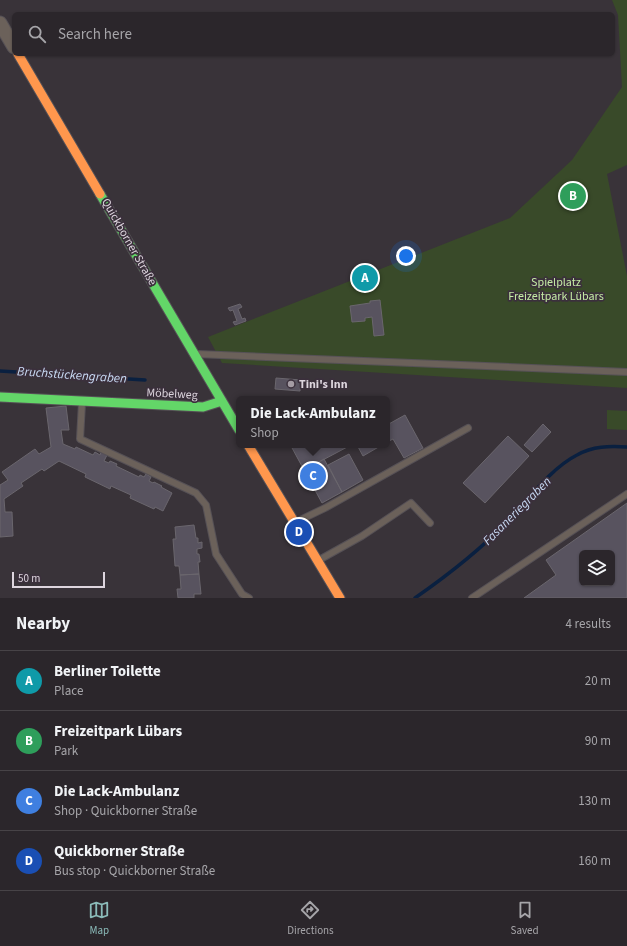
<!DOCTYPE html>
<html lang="en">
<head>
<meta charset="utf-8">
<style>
  body { margin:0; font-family:"Source Sans 3",sans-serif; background:#373237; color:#f1f3f6 }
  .controls { position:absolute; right:12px; bottom:12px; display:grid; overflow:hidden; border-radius:6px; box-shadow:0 1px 3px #0004 }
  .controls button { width:36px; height:36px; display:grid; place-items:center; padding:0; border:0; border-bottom:1px solid #474347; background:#2b262b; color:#f1f3f6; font:20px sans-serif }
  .scale { position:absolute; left:12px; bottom:10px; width:93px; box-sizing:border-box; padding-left:4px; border:2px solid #ddd5de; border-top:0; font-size:11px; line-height:14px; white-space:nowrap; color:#ddd5de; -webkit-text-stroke:3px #3b303c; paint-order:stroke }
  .you { position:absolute; left:406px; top:256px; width:14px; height:14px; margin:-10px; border:3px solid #fff; border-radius:50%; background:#1a73e8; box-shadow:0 0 0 6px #1a73e833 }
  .badge { display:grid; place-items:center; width:26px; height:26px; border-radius:50%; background:#8bbbb9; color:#fff; font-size:13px; font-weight:700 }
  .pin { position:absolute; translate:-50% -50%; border:2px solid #fff; box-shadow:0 1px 4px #0006 }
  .popup { position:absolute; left:236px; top:396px; width:154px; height:52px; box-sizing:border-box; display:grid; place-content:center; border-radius:6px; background:#2b262b; filter:drop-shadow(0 1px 3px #0005); font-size:13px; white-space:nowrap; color:#a6a5a9 }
  .popup b { font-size:15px; color:#f1f3f6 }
  .popup::after { content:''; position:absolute; left:50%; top:100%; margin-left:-8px; border:8px solid transparent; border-top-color:#2b262b }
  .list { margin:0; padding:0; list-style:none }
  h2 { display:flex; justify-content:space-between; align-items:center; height:52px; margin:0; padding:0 16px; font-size:17px }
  h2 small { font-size:13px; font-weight:400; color:#a6a5a9 }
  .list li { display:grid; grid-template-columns:26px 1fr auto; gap:12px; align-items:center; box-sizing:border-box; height:60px; padding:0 16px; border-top:1px solid #474347 }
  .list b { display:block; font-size:15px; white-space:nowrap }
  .list p { margin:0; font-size:13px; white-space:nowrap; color:#a6a5a9 }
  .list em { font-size:13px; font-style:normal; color:#a6a5a9 }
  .icon { flex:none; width:22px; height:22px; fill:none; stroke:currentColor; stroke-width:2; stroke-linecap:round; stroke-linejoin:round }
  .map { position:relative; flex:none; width:627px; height:598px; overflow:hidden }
  .search { position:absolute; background:#2b262b; box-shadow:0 1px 3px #0004; left:12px; right:12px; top:12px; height:44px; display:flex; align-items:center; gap:10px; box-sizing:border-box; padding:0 14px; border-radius:6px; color:#a6a5a9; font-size:15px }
  .sheet { height:292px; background:#2b262b }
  nav { display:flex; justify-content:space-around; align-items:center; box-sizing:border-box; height:56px; border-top:1px solid #474347; background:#2b262b; font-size:11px; color:#a6a5a9 }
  nav a { display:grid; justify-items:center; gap:2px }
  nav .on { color:#8bbbb9 }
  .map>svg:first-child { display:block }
</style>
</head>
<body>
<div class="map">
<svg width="627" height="598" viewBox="0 0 627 598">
  <rect width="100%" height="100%" fill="#393339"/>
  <path fill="#394a29" d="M612 0H627V165L607 174 627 276V388L222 363 208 337 510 218 572 160 622 87 618 15Z
    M607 410 627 411V430L607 429Z"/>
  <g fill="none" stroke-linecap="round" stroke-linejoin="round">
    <path stroke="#0a2040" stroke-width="3.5" d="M0 371 145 380
      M415 598C448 575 479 551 507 522 527 501 551 468 577 455 593 446 609 446 627 447"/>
  </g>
  <path fill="#58535f" stroke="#6a666d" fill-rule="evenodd" d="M368 273 370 279 362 282 360 277Z
    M380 300 384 335 374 336 372 317 365 318V321L352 322 350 306 370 303V301Z
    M240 304 242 307 238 309 242 319 245 318 246 321 235 325 233 322 237 321 233 310 230 311 228 308Z
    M276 378 301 380 300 391 275 389Z
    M66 406 69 430H61L63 444 75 449 76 447 93 455 95 452 100 455 101 452 107 455 104 461 109 463 110 461 117 464 116 466 139 477 140 475 144 477 146 474 151 477 149 481 153 483 154 482 162 486 161 487 172 493 163 511 155 507 154 509 130 498 131 495 111 486 110 489 85 477 86 474 59 461 44 471 42 469 21 483 23 486 4 499 5 512H12L13 536 0 537V485L8 480 2 472 35 449 39 454 51 447 46 408Z
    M405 415 423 448 404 458 393 439 387 442V425Z
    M543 424 551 432 532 452 524 445Z
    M508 436 529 456 485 503 463 483Z
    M292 445H351L304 470 291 446Z
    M357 445H382L363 456Z
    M349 454 363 480 342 492 328 465Z
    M324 459 342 492 322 503 304 470Z
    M627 503V598H524L556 575 546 560ZM582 553H612V583H582Z
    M194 525 196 538H198V543L202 542V548L197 549V554H199L200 562H198L199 574 180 575 179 566H175L173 539H176L175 527Z
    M199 574 201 594H194V598H178L177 589H181L180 575Z"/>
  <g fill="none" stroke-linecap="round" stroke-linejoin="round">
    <g stroke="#565156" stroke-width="8">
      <path id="lane" d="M197 354 627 372
        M82 403 80 439 196 493 206 505 216 554 242 594 249 598
        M296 522 325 508 468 428
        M319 560 362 536 411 503 430 523
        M472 598 627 494"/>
    </g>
    <g stroke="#565156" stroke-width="15">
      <path id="street" d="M0 23 14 47"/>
    </g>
    <g stroke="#565156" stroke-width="11">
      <path id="fast" d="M100 194 239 430
        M0 397 203 407 222 401"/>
    </g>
    <g stroke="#565156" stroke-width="11">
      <path id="slow" d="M18 54 100 194
        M248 445 340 598"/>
    </g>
    <use href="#lane" stroke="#6b615a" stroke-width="6"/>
    <use href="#street" stroke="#6b615a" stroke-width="13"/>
    <use href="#fast" stroke="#63d668" stroke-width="9"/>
    <use href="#slow" stroke="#ff974d" stroke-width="9"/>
  </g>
  <circle fill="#a49ca4" stroke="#3b303c" stroke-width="1.5" cx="291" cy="384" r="4"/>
  <g text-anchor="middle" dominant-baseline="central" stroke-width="3.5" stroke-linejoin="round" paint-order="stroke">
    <g font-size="12" fill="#ddd5de" stroke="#3b303c">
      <text transform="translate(129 242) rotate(60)">Quickborner Straße</text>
      <text transform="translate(172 394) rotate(3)">Möbelweg</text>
    </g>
    <g font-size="12" fill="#c4eba4" stroke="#3b303c">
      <text x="556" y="282">Spielplatz<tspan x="556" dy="14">Freizeitpark Lübars</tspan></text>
    </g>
    <g font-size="12" font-weight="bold" fill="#ddd5de" stroke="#3b303c" text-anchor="start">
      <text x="299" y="384">Tini's Inn</text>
    </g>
    <g font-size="13" font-style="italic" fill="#c9dbf5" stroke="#3b303c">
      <text transform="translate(72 375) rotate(4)">Bruchstückengraben</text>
      <text transform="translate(517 511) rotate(-45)">Fasaneriegraben</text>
    </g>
  </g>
</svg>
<div class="controls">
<button><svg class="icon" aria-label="layers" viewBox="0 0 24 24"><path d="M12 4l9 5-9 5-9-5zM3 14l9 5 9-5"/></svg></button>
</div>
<div class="scale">50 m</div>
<div class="you"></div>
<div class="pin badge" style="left:365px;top:278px;background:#0f9aa8">A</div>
<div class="pin badge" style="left:573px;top:196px;background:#2e9e5b">B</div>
<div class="pin badge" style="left:313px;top:476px;background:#3f7fe0">C</div>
<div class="popup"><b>Die Lack-Ambulanz</b>Shop</div>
<div class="pin badge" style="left:299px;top:532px;background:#1a4fb4">D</div>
<div class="search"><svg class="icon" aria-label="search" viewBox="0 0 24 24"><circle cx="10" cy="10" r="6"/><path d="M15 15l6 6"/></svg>Search here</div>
</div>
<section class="sheet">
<h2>Nearby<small>4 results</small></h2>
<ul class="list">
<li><span class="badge" style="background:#0f9aa8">A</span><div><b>Berliner Toilette</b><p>Place</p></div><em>20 m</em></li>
<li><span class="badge" style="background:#2e9e5b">B</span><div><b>Freizeitpark Lübars</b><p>Park</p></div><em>90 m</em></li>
<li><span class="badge" style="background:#3f7fe0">C</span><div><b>Die Lack-Ambulanz</b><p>Shop · Quickborner Straße</p></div><em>130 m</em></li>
<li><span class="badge" style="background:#1a4fb4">D</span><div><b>Quickborner Straße</b><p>Bus stop · Quickborner Straße</p></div><em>160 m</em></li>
</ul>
</section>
<nav>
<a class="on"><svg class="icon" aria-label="map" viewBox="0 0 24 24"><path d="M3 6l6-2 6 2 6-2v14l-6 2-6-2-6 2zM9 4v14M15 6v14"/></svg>Map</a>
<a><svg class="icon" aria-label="directions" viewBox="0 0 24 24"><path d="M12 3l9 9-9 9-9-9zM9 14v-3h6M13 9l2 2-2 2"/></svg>Directions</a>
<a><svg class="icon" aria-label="saved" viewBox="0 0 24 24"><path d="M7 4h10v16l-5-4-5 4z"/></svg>Saved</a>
</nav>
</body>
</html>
